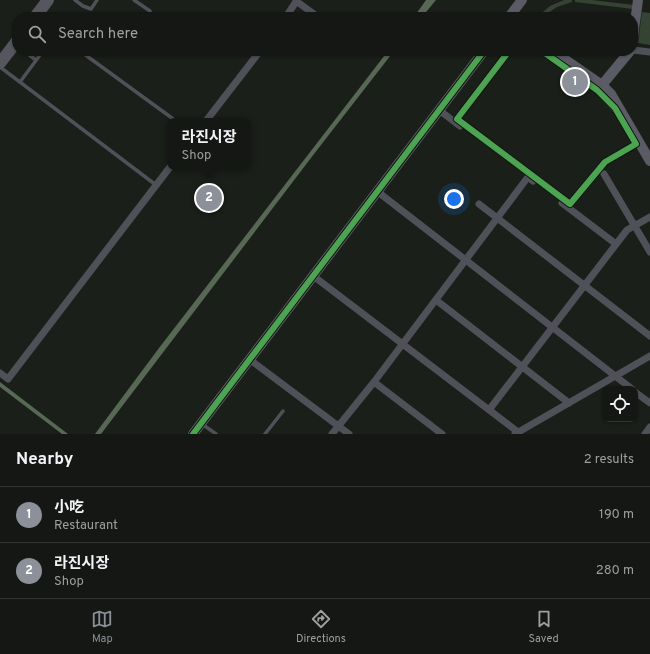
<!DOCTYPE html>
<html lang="en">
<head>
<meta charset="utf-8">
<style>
  body { margin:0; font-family:Overpass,"Noto Sans KR",sans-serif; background:#1d201c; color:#f1f3f6 }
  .controls { position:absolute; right:12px; bottom:12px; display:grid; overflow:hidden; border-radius:8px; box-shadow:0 1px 3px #0004 }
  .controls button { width:36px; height:36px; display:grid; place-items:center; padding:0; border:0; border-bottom:1px solid #333633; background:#141713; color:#f1f3f6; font:20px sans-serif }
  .you { position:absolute; left:454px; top:199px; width:14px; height:14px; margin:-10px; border:3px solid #fff; border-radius:50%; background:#1a73e8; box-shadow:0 0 0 6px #1a73e833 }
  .badge { display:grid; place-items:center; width:26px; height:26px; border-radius:50%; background:#8c9099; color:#fff; font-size:13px; font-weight:700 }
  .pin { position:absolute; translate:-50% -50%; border:2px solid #fff; box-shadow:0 1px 4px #0006 }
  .popup { position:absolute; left:167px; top:118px; width:84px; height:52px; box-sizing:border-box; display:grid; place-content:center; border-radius:8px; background:#141713; filter:drop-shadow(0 1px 3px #0005); font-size:13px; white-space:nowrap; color:#9d9fa0 }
  .popup b { font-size:15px; color:#f1f3f6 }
  .popup::after { content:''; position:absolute; left:50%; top:100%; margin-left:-8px; border:8px solid transparent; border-top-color:#141713 }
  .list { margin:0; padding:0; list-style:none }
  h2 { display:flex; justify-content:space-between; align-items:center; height:52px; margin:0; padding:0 16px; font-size:17px }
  h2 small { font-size:13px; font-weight:400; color:#9d9fa0 }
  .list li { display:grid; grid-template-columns:26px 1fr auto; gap:12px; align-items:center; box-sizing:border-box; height:56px; padding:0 16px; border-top:1px solid #333633 }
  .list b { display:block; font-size:15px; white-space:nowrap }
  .list p { margin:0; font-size:13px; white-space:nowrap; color:#9d9fa0 }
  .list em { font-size:13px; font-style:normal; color:#9d9fa0 }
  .icon { flex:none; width:22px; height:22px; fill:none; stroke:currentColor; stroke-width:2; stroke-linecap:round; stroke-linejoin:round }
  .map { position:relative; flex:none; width:650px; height:434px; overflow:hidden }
  .search { position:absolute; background:#141713; box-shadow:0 1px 3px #0004; left:12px; right:12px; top:12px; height:44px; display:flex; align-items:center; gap:10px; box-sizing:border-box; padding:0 14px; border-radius:16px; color:#9d9fa0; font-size:15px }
  .sheet { height:164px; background:#141713 }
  nav { display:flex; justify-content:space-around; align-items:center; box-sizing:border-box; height:56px; border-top:1px solid #333633; background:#141713; font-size:11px; color:#9d9fa0 }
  nav a { display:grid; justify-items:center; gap:2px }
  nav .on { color:#8c9099 }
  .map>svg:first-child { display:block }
</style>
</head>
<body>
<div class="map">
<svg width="650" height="434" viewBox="0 0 650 434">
  <rect width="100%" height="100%" fill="#1a1f19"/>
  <path fill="#354332" d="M564 0H572V2L557 7 542 17H537L550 6Z
    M575 0H592L634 5 633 9 575 2Z
    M642 12 650 13V45L638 43Z"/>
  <path fill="#576954" d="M426 0H436L422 17H414Z
    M388 51H394L314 154 101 434H95L159 348Z
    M0 382 68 434H62L0 387Z"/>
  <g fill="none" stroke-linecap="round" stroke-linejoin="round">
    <path stroke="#505058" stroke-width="3.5" d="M75 0 83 6 91 9 97 0
      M134 0 150 11
      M24 51 36 60
      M80 51 176 121
      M0 67 156 185
      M20 82 43 51
      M202 424 216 434
      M265 434 283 411"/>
    <path stroke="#505058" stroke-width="7" d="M296 1 318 17
      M286 17 297 0
      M633 50 650 52
      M509 51 457 119 570 204 605 162 636 144 632 137
      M542 51 597 90 617 111
      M439 110 460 126
      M206 121 260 51
      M604 174 650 252
      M378 192 632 389
      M562 203 616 244
      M479 204 650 336
      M312 275 518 432
      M436 300 569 403
      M249 359 349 434
      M0 373 8 379 170 167
      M374 382 442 434
      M635 392 650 403
      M489 410 627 230 650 217
      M332 434 374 382 528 177 533 181
      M515 434 650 356
      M645 434 650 427"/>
    <path stroke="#5b5b66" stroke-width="10" d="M509 17 522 0
      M633 37 638 0
      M553 51 602 85 611 94 650 161
      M602 85 630 51
      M193 434C289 306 388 179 484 51"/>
    <path stroke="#56565e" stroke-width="12" d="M35 17 48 0
      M0 63 17 41"/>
    <g stroke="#10170e" stroke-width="8">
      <path id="cycleway" d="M509 51 457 119 570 204 605 162 636 144 615 108 597 90 542 51
        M193 434C289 306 388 179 484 51"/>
    </g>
    <use href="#cycleway" stroke="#4ca352" stroke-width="6"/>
  </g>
</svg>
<div class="controls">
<button><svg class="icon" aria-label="locate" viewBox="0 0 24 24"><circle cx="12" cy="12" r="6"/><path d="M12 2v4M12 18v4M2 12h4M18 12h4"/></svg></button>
</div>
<div class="you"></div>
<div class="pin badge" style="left:575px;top:82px">1</div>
<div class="pin badge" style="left:209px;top:198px">2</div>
<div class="popup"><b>라진시장</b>Shop</div>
<div class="search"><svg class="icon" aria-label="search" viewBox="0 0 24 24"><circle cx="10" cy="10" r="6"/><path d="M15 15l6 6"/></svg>Search here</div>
</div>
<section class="sheet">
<h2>Nearby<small>2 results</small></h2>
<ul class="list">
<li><span class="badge">1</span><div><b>小吃</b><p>Restaurant</p></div><em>190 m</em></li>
<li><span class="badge">2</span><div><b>라진시장</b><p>Shop</p></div><em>280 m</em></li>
</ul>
</section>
<nav>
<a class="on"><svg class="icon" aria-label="map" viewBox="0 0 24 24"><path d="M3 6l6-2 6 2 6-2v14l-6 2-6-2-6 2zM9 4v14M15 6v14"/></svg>Map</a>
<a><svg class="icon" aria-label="directions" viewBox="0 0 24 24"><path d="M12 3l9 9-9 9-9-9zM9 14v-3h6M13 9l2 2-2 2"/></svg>Directions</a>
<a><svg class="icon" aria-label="saved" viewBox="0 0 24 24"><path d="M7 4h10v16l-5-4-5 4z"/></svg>Saved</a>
</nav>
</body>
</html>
